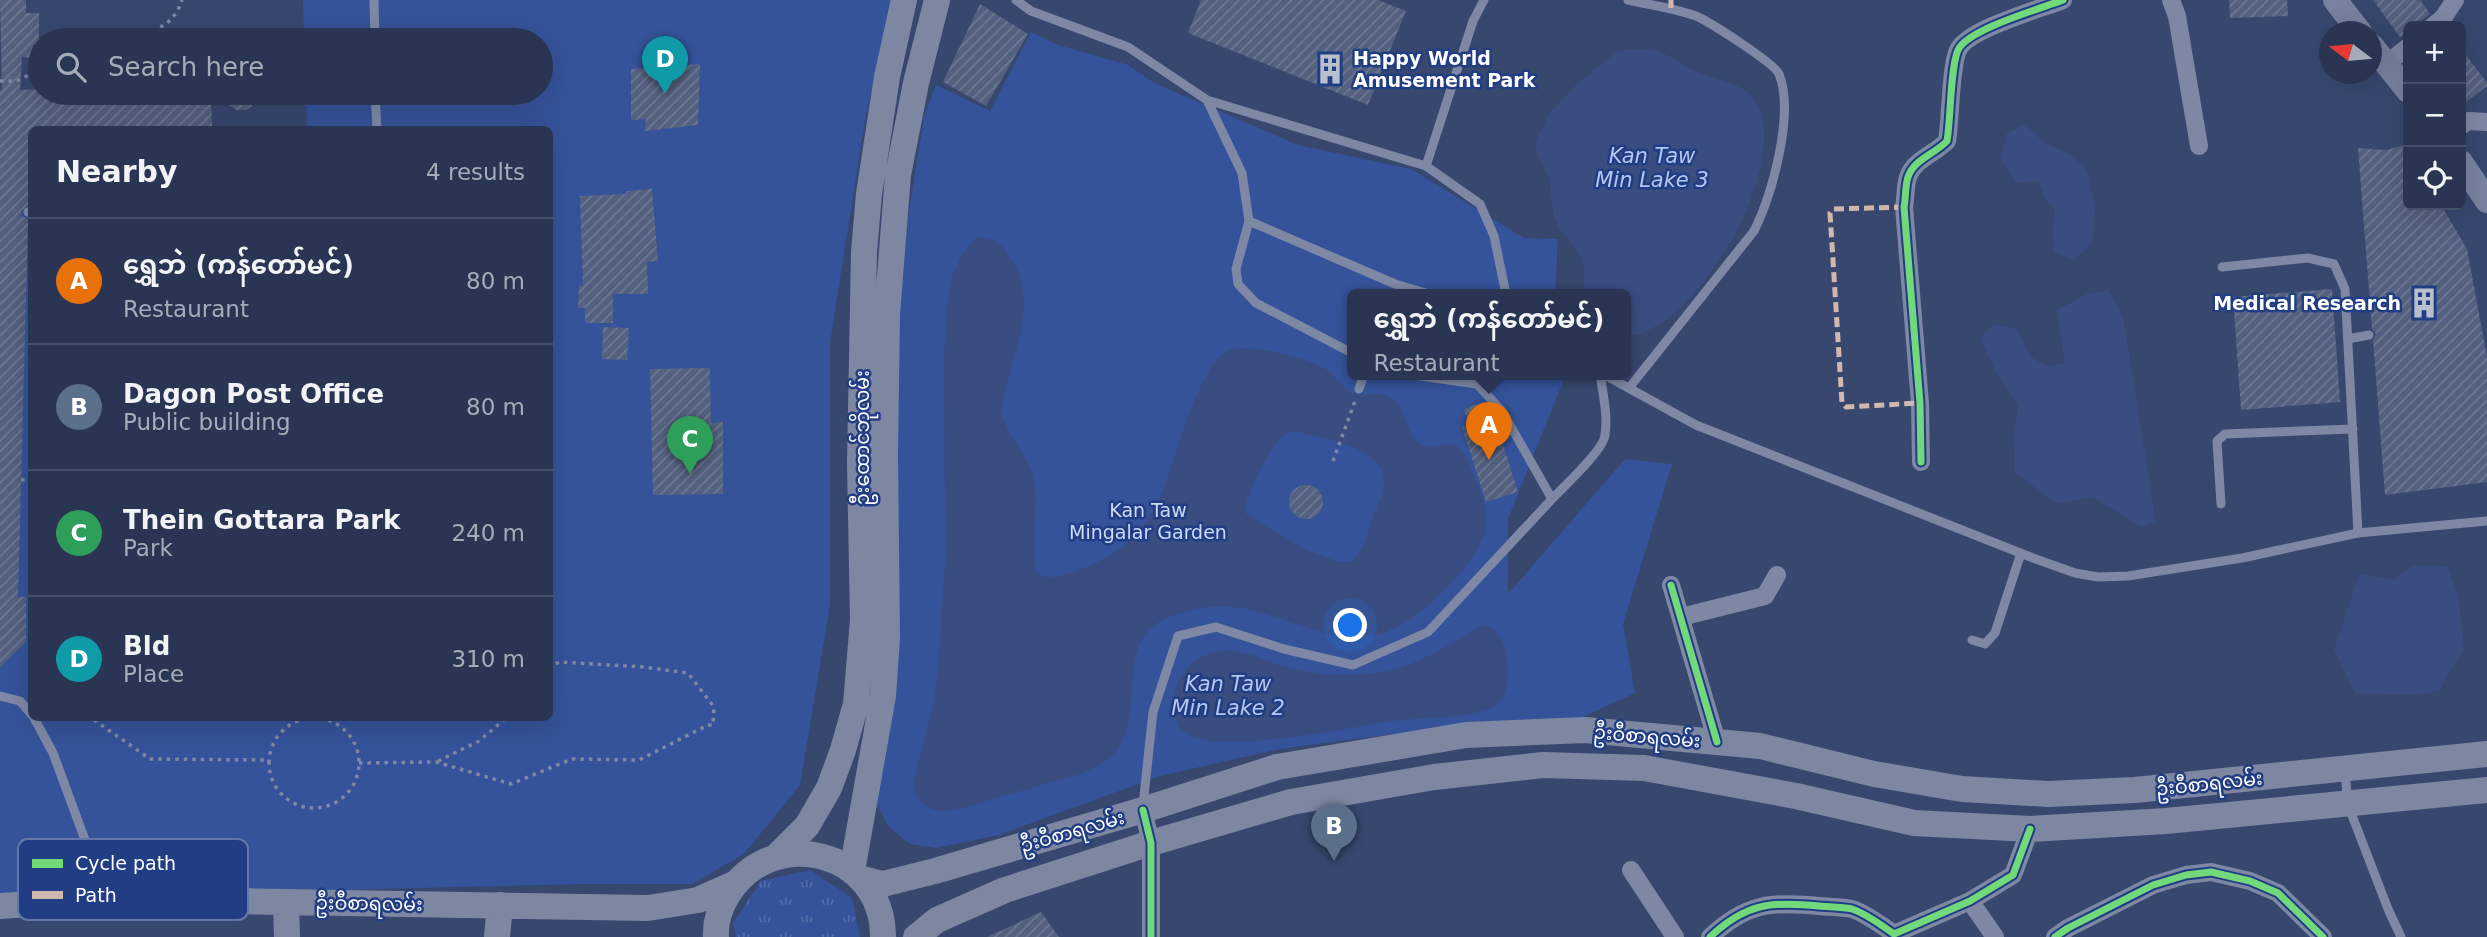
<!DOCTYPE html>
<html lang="en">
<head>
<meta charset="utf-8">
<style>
  body { margin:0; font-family:"DejaVu Sans","Noto Sans Myanmar",sans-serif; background:#35405c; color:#f1f3f6 }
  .controls { position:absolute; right:21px; top:21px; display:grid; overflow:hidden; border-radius:10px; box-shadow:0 7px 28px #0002 }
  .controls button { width:63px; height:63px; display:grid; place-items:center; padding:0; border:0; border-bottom:2px solid #455069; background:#293552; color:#f1f3f6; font:35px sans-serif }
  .compass { position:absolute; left:2319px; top:21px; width:63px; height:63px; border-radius:50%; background:#293552; box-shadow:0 7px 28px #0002; rotate:286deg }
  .you { position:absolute; left:1351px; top:626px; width:24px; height:24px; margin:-18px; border:5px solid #fff; border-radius:50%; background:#1a73e8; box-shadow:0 0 0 10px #1a73e833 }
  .badge { display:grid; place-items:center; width:46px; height:46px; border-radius:50%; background:#b9bfcc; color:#fff; font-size:23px; font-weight:700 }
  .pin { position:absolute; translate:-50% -58px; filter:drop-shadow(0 2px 4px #0008) }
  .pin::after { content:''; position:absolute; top:37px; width:24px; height:21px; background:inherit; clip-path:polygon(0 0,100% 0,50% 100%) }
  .popup { position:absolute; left:1347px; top:289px; width:284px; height:91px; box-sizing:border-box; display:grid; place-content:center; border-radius:10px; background:#293552; filter:drop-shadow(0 2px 5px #0005); font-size:23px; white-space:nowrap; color:#a5abb8 }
  .popup b { font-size:26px; color:#f1f3f6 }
  .popup::after { content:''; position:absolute; left:50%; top:100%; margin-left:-14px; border:14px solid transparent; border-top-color:#293552 }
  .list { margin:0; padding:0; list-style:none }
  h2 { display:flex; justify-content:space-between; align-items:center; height:91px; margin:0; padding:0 28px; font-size:30px }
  h2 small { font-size:23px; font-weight:400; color:#a5abb8 }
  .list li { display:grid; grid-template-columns:46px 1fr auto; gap:21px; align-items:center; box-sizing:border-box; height:126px; padding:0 28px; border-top:2px solid #455069 }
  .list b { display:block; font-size:26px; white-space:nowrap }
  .list p { margin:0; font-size:23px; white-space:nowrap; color:#a5abb8 }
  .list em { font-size:23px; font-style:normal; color:#a5abb8 }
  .icon { flex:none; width:38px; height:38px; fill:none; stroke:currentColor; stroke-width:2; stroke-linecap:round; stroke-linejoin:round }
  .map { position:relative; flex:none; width:2487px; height:937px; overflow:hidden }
  .search { position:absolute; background:#293552; box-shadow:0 7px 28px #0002; left:28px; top:28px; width:525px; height:77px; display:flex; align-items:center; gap:18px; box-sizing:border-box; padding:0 24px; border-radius:38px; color:#a5abb8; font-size:26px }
  .panel { position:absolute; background:#293552; box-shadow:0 7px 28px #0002; left:28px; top:126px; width:525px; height:595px; border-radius:10px }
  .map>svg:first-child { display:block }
</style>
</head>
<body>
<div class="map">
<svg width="2487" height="937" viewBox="0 0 2487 937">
  <defs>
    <pattern id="grass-tufts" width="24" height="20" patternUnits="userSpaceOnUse" patternTransform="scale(1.75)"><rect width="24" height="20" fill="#35539a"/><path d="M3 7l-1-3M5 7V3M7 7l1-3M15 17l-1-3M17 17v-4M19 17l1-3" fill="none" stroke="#536da9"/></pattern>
    <pattern id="building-hatch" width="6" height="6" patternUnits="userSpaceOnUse" patternTransform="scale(1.75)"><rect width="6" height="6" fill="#53607f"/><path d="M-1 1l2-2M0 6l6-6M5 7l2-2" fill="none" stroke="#6d7892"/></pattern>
  </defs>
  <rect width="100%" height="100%" fill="#37476e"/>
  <path fill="url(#grass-tufts)" d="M810 870 852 898 860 937H736L733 923 761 881Z"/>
  <path fill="#35539a" d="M303 0H892L865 119 830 343V605L800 785 745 853 693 884H584L0 898V138H31L32 718H550V130L288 129H307L306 93H541V40H304Z
    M1031 32 1058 45 1128 65 1156 84 1298 145 1411 169 1524 238 1558 239 1555 294H1352V374H1566L1508 519V594L1625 459 1672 464 1623 624 1635 693 1568 724 1439 728 1280 749 1160 776 999 835 936 848 910 844 888 826 874 798 895 301 924 117 936 85 990 111Z"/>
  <path fill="#3a4d81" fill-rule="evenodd" d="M1631 49C1638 49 1646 49 1652 50 1669 53 1685 67 1700 73 1719 82 1744 82 1756 102 1793 164 1696 332 1627 336L1626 294H1584V268L1581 256 1558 227 1553 213 1550 181 1536 150V140L1549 114 1577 84 1616 52Z
    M2025 125 2044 142 2069 154 2087 170 2095 207 2092 244 2074 260 2054 252 2052 230 2055 210 2045 199 2038 181 2016 183 2000 159 2007 133Z
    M976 237C991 237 1000 242 1008 254 1045 304 1007 360 1001 412 1009 439 1031 457 1035 486 1037 507 1031 560 1037 573 1050 581 1066 575 1079 570 1172 537 1165 461 1201 386 1207 374 1215 358 1227 351 1245 342 1307 358 1324 368 1334 374 1342 388 1352 393 1366 398 1382 389 1394 400 1410 413 1405 445 1431 447 1437 447 1443 444 1449 444 1463 445 1468 460 1472 471 1479 487 1487 507 1486 525 1482 562 1415 625 1380 634 1334 646 1291 619 1247 609 1222 603 1191 608 1167 618 1115 639 1144 706 1120 746 1111 761 1095 768 1080 774 1053 782 1027 789 1000 797 982 802 961 811 942 811 925 810 915 799 913 783L935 698 939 654 945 562 944 356 947 307 952 277 961 256ZM1289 432H1298C1323 439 1383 447 1384 480 1385 491 1379 501 1375 512 1369 528 1365 548 1352 561L1339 562 1302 548 1245 513C1245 495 1272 439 1289 432Z
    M2108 290 2123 317 2156 522 2142 527 2094 498 2055 503 2015 472 2014 437 2018 404 1997 374 1980 339 1993 324 2017 329 2031 357 2046 366 2065 363 2057 310 2089 293Z
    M2414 565 2447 566 2458 594 2464 648 2439 691 2415 695 2355 693 2334 650 2359 574 2394 580Z
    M1483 625C1509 627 1517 688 1497 705 1482 718 1414 718 1393 721 1358 726 1192 762 1178 725 1164 690 1188 650 1227 651 1247 651 1264 660 1283 666 1313 675 1346 677 1377 673 1416 668 1450 643 1483 625Z"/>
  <path fill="url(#building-hatch)" d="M0 0H26V13H39V45H33L34 58 22 57 20 90 40 89V93H211L212 127 182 130H32V134H28V205L21 211 22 216 28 219 18 597H26V642L0 667V90H2Z
    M1201 0H1378L1406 11 1368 105 1188 33Z
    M2229 0H2287L2288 16 2230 18Z
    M2373 0H2420L2430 14 2414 26H2408V31L2400 37Z
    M980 4 1028 34 986 106 943 82Z
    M2461 48 2487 83V86L2461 106Z
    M700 64 698 125 645 131 646 119 631 120V69Z
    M214 93H259L252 106 246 110H236Z
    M2408 144V205H2441L2467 249 2487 357V482L2385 495 2373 340 2376 334 2372 329 2358 148 2386 150Z
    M652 189 658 261 647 262 648 294H613V323H585V308H578L579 286H583L580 196 626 194V191Z
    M2332 289 2340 402 2241 410 2233 297Z
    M603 327 629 328 627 360 602 359Z
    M710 368 711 423 723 422V494L653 495 650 369Z
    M1483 402 1488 418 1494 416 1518 492 1486 502 1462 427 1469 425 1464 409Z
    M1289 502a17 17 0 1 1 34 0a17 17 0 1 1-34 0Z
    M1041 912 1059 937H987Z"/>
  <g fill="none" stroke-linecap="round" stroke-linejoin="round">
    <path stroke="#7e88a4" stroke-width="3.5" stroke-dasharray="3.5 5" stroke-linecap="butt" d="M111 40C142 33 171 34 182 0
      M0 81H17L40 69
      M1333 461 1355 401
      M550 463H552
      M21 480 32 479
      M269 763a45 45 0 1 1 90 0a45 45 0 1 1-90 0Z
      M94 720 150 759 268 760
      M438 761 479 741 506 718
      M359 763 436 762 511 784 572 759 639 760 708 725H713L714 707 688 673 643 667 560 662 550 666"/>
    <path stroke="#7e88a4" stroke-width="9" d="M374 0 375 40
      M1016 0 1031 11 1128 47 1207 100 1242 173 1249 221 1236 269 1238 284 1256 303 1352 353
      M1628 0C1650 5 1674 8 1696 16 1710 22 1774 63 1779 74 1795 113 1772 195 1754 231L1629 388
      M375 93 377 130
      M1207 100 1426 166 1480 204 1494 236 1506 294
      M1426 166 1473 21 1484 0
      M28 212H32
      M1249 221 1395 284 1429 294
      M2222 267 2308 258 2334 264 2345 289 2358 533
      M2348 339 2369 335
      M1603 374 1696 425 2033 558 2075 573 2098 577 2128 576 2242 558 2358 533 2487 521
      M1359 389 1364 374
      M1552 499C1564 486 1603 451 1605 435 1608 415 1603 394 1600 374
      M2221 504 2217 441 2225 434 2353 429
      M1972 640 1985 644 1995 633 2021 553
      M0 696 20 701 32 715
      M34 718 53 753 106 897
      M2345 771 2348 805 2388 909 2401 937
      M1143 805 1153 712 1178 636 1216 627 1284 649 1353 665 1428 632 1552 499 1502 411 1477 384 1406 374"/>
    <path stroke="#7e88a4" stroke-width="18" d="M2171 0 2177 16 2199 146
      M2433 26 2443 18 2455 0
      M2386 64 2408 47
      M2461 126 2468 121 2487 122
      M1921 462 1920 403 1904 207C1906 197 1905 186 1908 177 1914 159 1935 154 1947 141 1951 118 1950 69 1958 50 1968 29 2040 9 2063 0
      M1671 585 1717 742
      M1681 617 1765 596 1777 575
      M1143 810 1151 843V937
      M1631 870 1675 937
      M1970 901 1995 937
      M1710 937C1746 903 1772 901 1819 906 1830 907 1842 907 1852 909 1867 914 1881 925 1894 934L1970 901 2013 875 2030 829
      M2055 937 2068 928 2153 885 2186 875 2211 872 2250 881 2278 893 2323 937"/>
    <path stroke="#7883a0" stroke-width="24" d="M2335 0 2360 32
      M2372 46 2408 91
      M2461 162 2487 201"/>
    <path stroke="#7d87a1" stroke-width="26" d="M776 857 807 826 829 788 843 750 856 704 863 620 860 463 864 252 869 194 887 77 904 0
      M852 871 883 696 887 638 885 453 887 314 898 175 916 83 937 0
      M863 879 883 884 935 871 1143 810 1277 767 1466 735 1585 730 1760 746 1874 774 1962 789 2048 794 2135 790 2487 754
      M286 902 287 937
      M0 906 107 899 648 908 698 900 734 884
      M497 937 500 905
      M716 937C715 923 720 908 727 896 771 823 883 850 883 937
      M916 937 937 920 1005 890 1151 843 1291 802 1434 777 1543 765 1644 768 1796 796 1914 823 2030 829 2166 821 2487 790"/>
    <path stroke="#d1b7ad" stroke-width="5" stroke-dasharray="10 5" stroke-linecap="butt" d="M1671 8V0
      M1904 207 1834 209 1830 213 1842 403 1846 407 1920 403"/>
    <g stroke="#213d84" stroke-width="11">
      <path id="cycleway" d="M1921 462 1920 403 1904 207C1906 197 1905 186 1908 177 1914 159 1935 154 1947 141 1951 118 1950 69 1958 50 1968 29 2040 9 2063 0
        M1671 585 1717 742
        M1143 810 1151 843V937
        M1710 937C1746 903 1772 901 1819 906 1830 907 1842 907 1852 909 1867 914 1881 925 1894 934L1970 901 2013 875 2030 829
        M2055 937 2068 928 2153 885 2186 875 2211 872 2250 881 2278 893 2323 937"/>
    </g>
    <use href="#cycleway" stroke="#71d979" stroke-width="7"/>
  </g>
  <defs>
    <g id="building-bare" transform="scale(2.415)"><path d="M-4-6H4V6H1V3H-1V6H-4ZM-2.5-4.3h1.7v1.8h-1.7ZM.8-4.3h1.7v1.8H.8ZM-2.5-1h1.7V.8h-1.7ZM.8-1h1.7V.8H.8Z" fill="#b9bfcc" stroke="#213d84" stroke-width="2.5" paint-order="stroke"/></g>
  </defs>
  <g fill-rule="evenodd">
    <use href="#building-bare" x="1330" y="69"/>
    <use href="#building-bare" x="2424" y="303"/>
  </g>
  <g text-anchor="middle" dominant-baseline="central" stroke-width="5" stroke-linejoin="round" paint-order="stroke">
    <g font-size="19" font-weight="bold" fill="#fff" stroke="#213d84" text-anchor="start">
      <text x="1353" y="58">Happy World<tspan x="1353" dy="22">Amusement Park</tspan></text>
      <text x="2401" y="303" text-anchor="end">Medical Research</text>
    </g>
    <g font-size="19" fill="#fff" stroke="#213d84">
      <text transform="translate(862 438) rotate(-90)">ဦးထောင်ဘိုလမ်း</text>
      <text transform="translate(1647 736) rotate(5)">ဦးဝီစာရလမ်း</text>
      <text transform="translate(2209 783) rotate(-6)">ဦးဝီစာရလမ်း</text>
      <text transform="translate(1072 831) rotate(-16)">ဦးဝီစာရလမ်း</text>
      <text transform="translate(369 903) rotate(1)">ဦးဝီစာရလမ်း</text>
    </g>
    <g font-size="19" fill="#cddaf7" stroke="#213d84">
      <text x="1148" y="510">Kan Taw<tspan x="1148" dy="22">Mingalar Garden</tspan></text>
    </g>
    <g font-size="21" font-style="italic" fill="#b5c7f0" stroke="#213d84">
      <text x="1652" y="156">Kan Taw<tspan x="1652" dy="24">Min Lake 3</tspan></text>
      <text x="1228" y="684">Kan Taw<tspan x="1228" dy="24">Min Lake 2</tspan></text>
    </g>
  </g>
  <rect x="18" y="839" width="230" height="81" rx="10" fill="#213d84" stroke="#6477a9" stroke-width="2"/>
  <rect x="32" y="859" width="31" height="9" fill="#71d979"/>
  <rect x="32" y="891" width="31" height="8" fill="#d1b7ad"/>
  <g font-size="19" fill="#fff">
    <text x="75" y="870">Cycle path</text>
    <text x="75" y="902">Path</text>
  </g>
</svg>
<div class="controls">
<button>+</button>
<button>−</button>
<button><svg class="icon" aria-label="locate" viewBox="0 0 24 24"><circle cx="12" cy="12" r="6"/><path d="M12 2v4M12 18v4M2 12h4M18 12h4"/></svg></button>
</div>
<svg class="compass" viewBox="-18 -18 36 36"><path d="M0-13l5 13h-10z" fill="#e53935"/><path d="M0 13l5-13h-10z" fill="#a5abb8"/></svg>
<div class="you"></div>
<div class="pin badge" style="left:1489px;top:460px;background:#e8710a">A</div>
<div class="popup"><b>ရွှေဘဲ (ကန်တော်မင်)</b>Restaurant</div>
<div class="pin badge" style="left:1334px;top:861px;background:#5c6f8a">B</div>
<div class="pin badge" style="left:690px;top:474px;background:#2e9e5b">C</div>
<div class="pin badge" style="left:665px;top:94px;background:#0f9aa8">D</div>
<div class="search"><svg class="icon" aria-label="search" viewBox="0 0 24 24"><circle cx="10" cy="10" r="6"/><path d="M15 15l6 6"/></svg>Search here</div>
<section class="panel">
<h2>Nearby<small>4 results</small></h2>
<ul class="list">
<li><span class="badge" style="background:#e8710a">A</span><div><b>ရွှေဘဲ (ကန်တော်မင်)</b><p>Restaurant</p></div><em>80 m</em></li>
<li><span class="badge" style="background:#5c6f8a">B</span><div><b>Dagon Post Office</b><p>Public building</p></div><em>80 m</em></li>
<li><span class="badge" style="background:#2e9e5b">C</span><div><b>Thein Gottara Park</b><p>Park</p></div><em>240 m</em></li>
<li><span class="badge" style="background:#0f9aa8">D</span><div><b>Bld</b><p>Place</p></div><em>310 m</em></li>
</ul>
</section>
</div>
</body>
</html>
